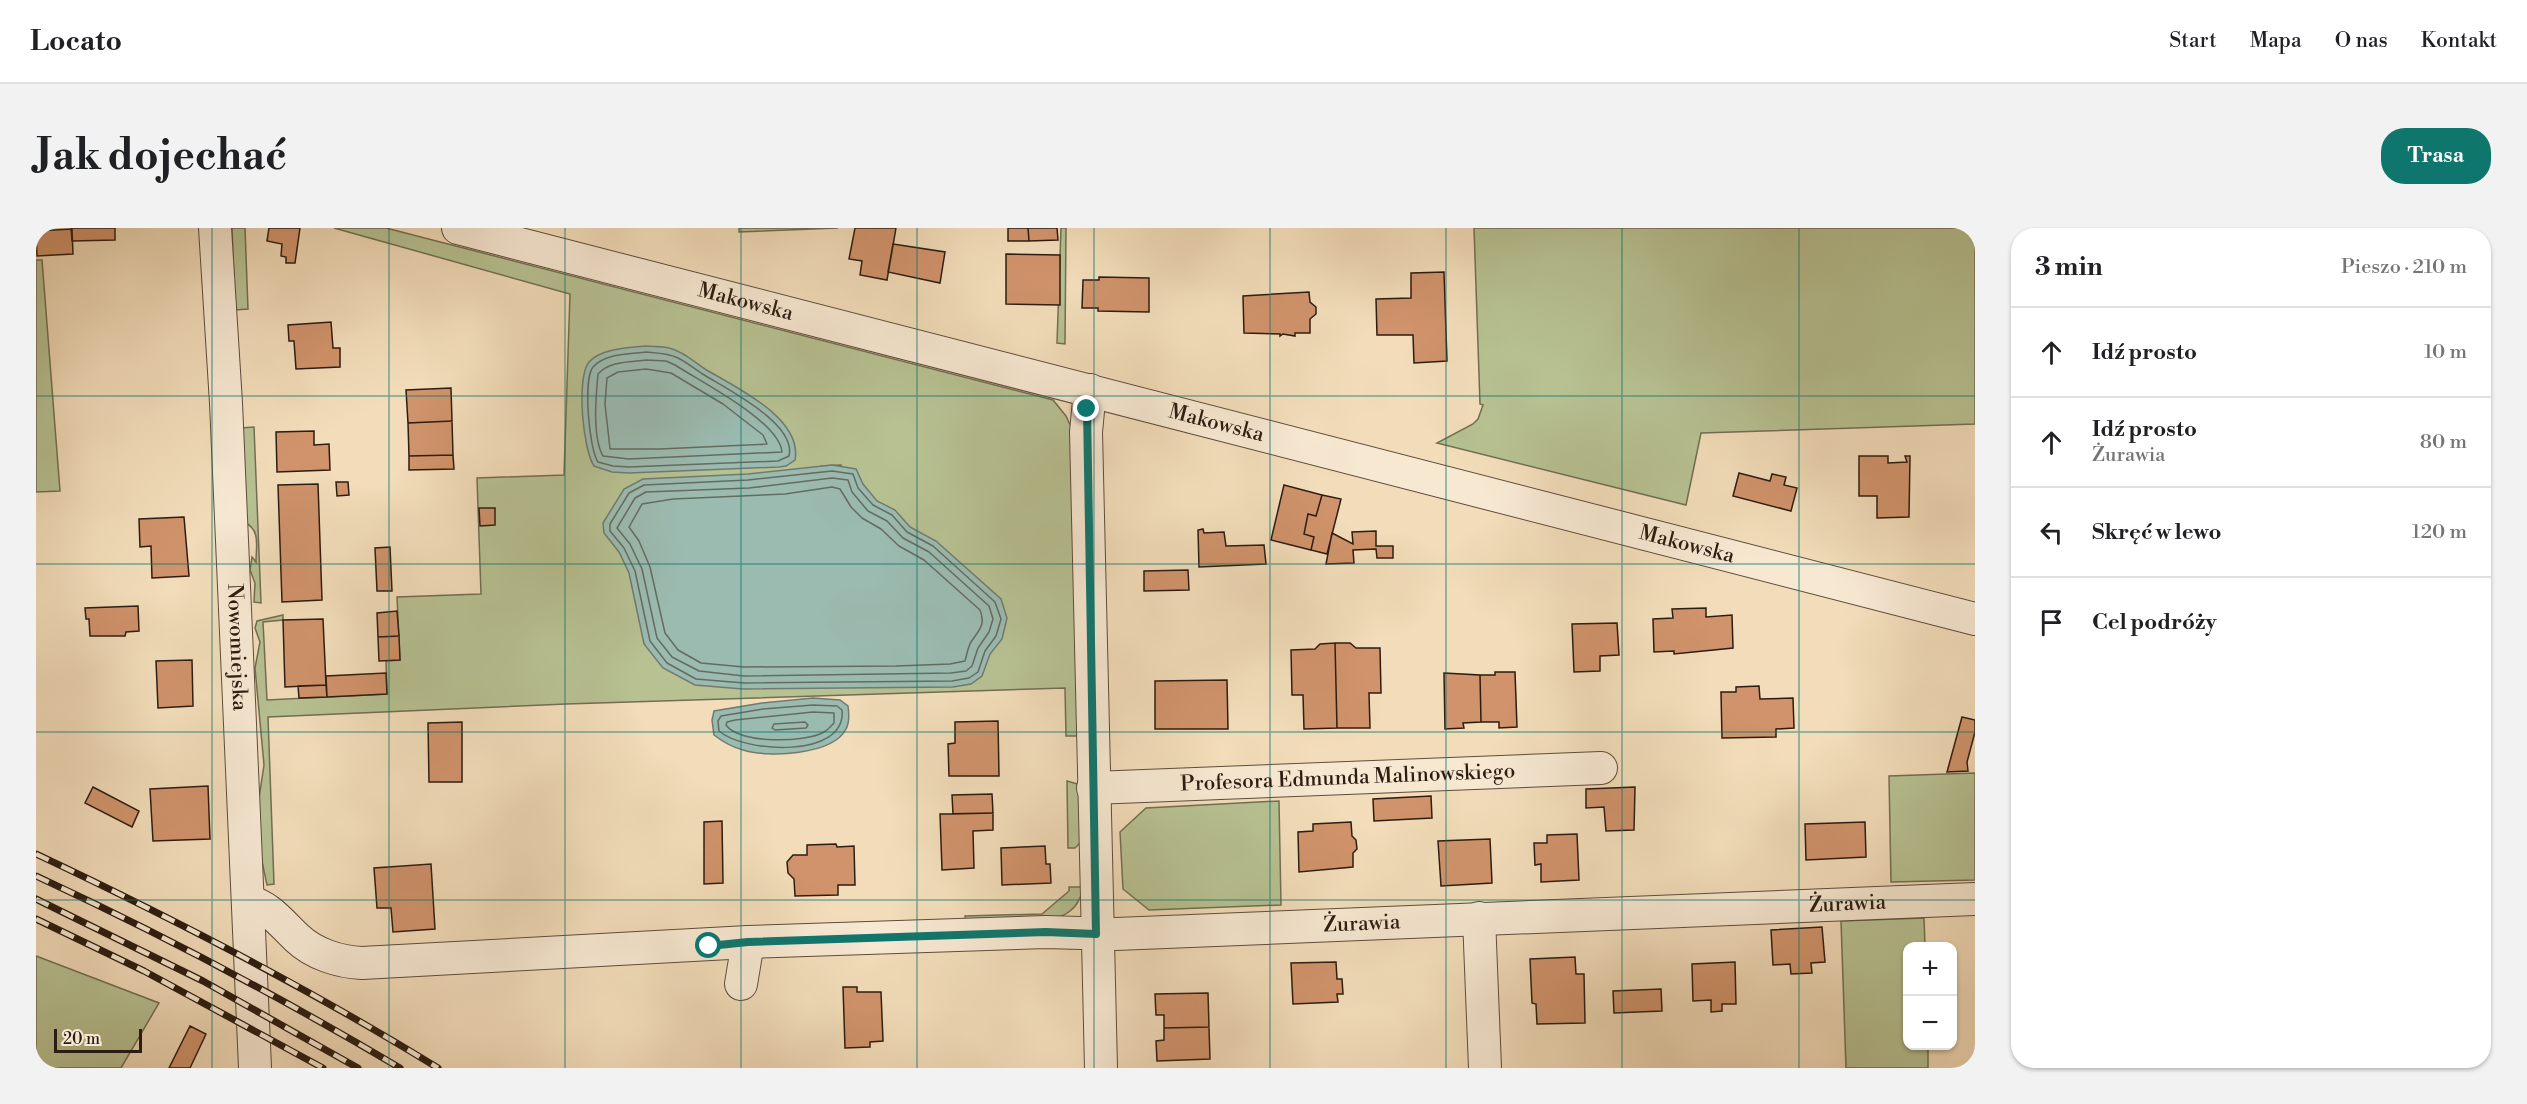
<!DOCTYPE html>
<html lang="pl">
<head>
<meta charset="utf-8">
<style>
  body { margin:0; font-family:"Libre Bodoni",serif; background:#f2f2f2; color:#202124 }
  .controls { position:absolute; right:18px; bottom:18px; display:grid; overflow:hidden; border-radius:12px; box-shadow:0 2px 4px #0004 }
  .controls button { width:54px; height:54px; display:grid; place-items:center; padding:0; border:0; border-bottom:2px solid #e0e0e0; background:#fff; color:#202124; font:30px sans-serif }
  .scale { position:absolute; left:18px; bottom:15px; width:88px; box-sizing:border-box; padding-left:6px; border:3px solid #2d1c11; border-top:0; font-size:16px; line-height:21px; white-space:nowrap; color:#2d1c11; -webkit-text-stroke:4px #f7e8d2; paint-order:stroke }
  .stop { position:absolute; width:18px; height:18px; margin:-14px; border:4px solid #0f766e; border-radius:50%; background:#fff }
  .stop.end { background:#0f766e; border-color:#fff; box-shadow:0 2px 6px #0008 }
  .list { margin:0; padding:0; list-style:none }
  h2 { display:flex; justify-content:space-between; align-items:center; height:78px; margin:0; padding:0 24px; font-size:26px }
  h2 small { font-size:20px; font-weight:400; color:#757577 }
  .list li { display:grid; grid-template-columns:39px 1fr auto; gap:18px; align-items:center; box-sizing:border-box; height:90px; padding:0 24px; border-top:2px solid #e0e0e0 }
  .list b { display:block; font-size:22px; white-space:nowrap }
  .list p { margin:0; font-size:20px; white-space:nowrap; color:#757577 }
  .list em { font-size:20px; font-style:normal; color:#757577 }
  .icon { flex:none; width:33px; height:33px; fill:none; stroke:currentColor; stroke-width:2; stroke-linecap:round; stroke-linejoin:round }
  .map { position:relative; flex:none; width:1939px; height:840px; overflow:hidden; border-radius:24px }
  header { display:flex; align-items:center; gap:36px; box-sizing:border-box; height:84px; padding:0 30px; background:#fff; border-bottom:2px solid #e0e0e0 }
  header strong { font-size:28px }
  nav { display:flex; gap:33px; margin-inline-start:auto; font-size:21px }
  .intro { display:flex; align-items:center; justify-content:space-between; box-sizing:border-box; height:144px; padding:0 36px }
  h1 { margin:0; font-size:42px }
  .button { padding:15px 27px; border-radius:24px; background:#0f766e; color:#fff; font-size:21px; font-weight:700 }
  main { display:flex; gap:36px; padding:0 36px }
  aside { flex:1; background:#fff; border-radius:24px; box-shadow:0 2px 4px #0004 }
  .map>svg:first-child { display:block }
</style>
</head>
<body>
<header>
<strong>Locato</strong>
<nav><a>Start</a><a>Mapa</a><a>O nas</a><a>Kontakt</a></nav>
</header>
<div class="intro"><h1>Jak dojechać</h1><a class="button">Trasa</a></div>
<main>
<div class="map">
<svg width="1939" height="840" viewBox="0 0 1939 840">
  <rect width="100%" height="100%" fill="#f2dcb9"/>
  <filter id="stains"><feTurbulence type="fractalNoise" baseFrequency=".00333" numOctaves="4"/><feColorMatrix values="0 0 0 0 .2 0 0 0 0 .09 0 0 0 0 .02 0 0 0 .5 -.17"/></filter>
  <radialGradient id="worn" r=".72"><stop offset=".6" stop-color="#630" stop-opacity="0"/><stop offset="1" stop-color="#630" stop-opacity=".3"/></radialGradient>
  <path fill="#b7c192" stroke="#726e52" stroke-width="1.5" fill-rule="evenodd" d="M196 0H209L212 81 199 82Z
    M298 0H350L1017 172 1030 188 1036 201 1044 505 1040 508H1030L1029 460 530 476 232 489 238 656 231 657 224 624 222 577 228 537 219 440 224 414 219 400 221 393 247 387V392L227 394 231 472 351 466 350 433 364 432 361 369 445 366 441 250 528 247 534 66ZM805 237 806 241 860 307 786 238Z
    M703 0H802L703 4Z
    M1025 0H1030L1029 116 1021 115Z
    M1438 0H1939V196L1665 205 1650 277 1401 215 1437 196 1442 191 1447 177 1444 176Z
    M0 32H6L24 263 0 264Z
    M218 199 225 375 218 374 219 355 214 342 216 329 220 334C220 317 225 302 208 294L205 200Z
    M1939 545V652L1855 654 1853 548Z
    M1031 553 1045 557 1047 612 1039 620H1032Z
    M1243 573 1245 677 1113 682 1087 661 1084 604 1110 580Z
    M1033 659H1048C1045 668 1042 677 1034 683 1013 700 957 695 930 696L929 688 1006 686 1033 663Z
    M1888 690 1889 718H1872V818H1892V840H1810L1805 693Z
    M0 728 123 775 85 840H0Z"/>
  <path fill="#9bbbb1" stroke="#6f7b71" stroke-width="1.5" d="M610 118C617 119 626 118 633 120 647 123 658 134 669 141 699 159 767 190 759 232L750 238 743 239 593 245 576 244 558 238C547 222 540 150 553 134 566 120 592 120 610 118Z
    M796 237 820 241 827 256 841 273 859 282 874 299 900 313 965 371 971 390 966 411 954 426 946 448 935 456 917 459 707 461 659 457 627 440 608 416 593 345 583 324 568 305 567 295 588 261 607 251 712 246Z
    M777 470 804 472 812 478C813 485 814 494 810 501 797 527 732 530 707 522 696 519 687 514 678 507L676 492 678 483 726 475Z"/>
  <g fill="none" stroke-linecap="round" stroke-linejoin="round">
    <path stroke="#646c61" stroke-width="1.5" d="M610 124C621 125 632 125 642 130 650 134 658 140 665 145 688 160 761 195 753 228L742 233 593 239 577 238 562 234C553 221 547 151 557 139 569 125 594 126 610 124Z
      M610 132 630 133 639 137C665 154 743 193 746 224L593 231 567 228C556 209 560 167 562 146 573 133 594 134 610 132Z
      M610 141 635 145 687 176 727 207 731 216 624 221H574L569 176 571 150 582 144Z
      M796 243 817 246 822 260 837 277 856 287 871 304 897 318 959 374 965 391 960 408 949 423 942 444 933 450 916 453 708 455 660 451 631 435 614 413 599 343 588 320 574 303V296L593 265 608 257 712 252Z
      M796 250 812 252 816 264 832 283 851 293 867 310 893 324 953 378 957 391 953 404 942 420 936 438 930 443 915 445 708 448 663 443 636 429 621 410 606 341 594 316 581 300 599 270 610 264 713 260Z
      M796 259 804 261 815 279 826 290 845 301 863 318 888 332 944 382C950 397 943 402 935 414 932 419 931 426 929 433L914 436 860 438 708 439 665 435 642 422 629 405 614 339 603 313 593 299 606 276 637 271 749 266Z
      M777 477 801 478 806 482C811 531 708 525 683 503L682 493 685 488 727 481Z
      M777 484 798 485V495C795 498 792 502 788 504 769 515 703 516 690 497L691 494 699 492Z
      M769 494 772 497 770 500 739 502 736 500 738 496Z"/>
  </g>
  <path fill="#d0936b" stroke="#2d1c11" stroke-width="1.5" d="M79 0V12L36 13 35 0Z
    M233 0H264L259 35H250V29L245 28 246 16 231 13Z
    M819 0H860L851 52 824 47 826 33 813 31Z
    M972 0H992L993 13H972Z
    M992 0H1021L1022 12 993 13Z
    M36 1 37 26 1 28 0 3Z
    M857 16 909 24 904 55 852 44Z
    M970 26 1024 27V77L970 76Z
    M1408 44 1411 133 1378 135 1377 107H1341L1340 71 1375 70V45Z
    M1063 49 1113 50V84L1062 83V80H1046L1047 52H1063Z
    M1273 64 1274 74 1280 79V86L1274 91V105H1259V108L1247 106 1244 108V106L1208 105 1207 68Z
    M295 94 297 120H304V139L260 141 258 113H253L252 97Z
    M415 160 416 193 372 195 370 162Z
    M416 193 417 227 373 228 372 195Z
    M278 203V217L293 216 294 242 241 244 240 204Z
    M417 227 418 241 373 242V228Z
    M1823 228H1852V235L1871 234 1869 228H1874L1873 289 1841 290V268H1823Z
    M1703 245 1734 253 1736 246 1750 249 1748 257 1761 260 1755 283 1697 268Z
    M300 254H312L313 267 301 268Z
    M282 256 286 372 246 374 242 257Z
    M1248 257 1286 267 1280 288 1272 286 1268 306 1278 309 1275 322 1235 312Z
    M1286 267 1305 271 1291 326 1275 322 1278 309 1268 306 1272 286 1280 288Z
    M443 280H459V297L444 298Z
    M148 289 153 348 116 350 115 318 104 319 103 291Z
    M1167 301 1168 305 1188 304 1190 318 1228 317 1230 336 1163 339 1162 302Z
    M1340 303V318H1357V330H1341L1340 321 1317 322 1318 335 1290 336 1296 305 1317 316 1316 304Z
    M354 319 356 363H341L339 320Z
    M1152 342 1153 362 1108 363V343Z
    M102 378 103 403 90 404 89 408H54L53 391H50L49 380Z
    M1670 380V389L1696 387 1697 420 1638 426V423L1618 424 1617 391 1637 390 1636 381Z
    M361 383 363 408 342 409 341 385Z
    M287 391 290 457 249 459 247 392Z
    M1581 395 1583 427 1564 428V443L1538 444 1536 396Z
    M363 408 364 432 343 433 342 409Z
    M1299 415 1301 500 1268 501 1267 467H1256L1255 422 1279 421 1284 416Z
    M1299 415H1314L1320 420H1344L1345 465H1333L1334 500H1301Z
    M156 432 157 478 122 480 120 433Z
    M1459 444H1479L1481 499 1463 500V494H1445L1444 447H1459Z
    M350 445 351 466 291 469 290 448Z
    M1408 445 1444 447 1445 494 1427 495 1428 500 1409 501Z
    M1191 452 1192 501H1119V453Z
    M290 457 291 469 263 470 262 458Z
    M1723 458 1724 471 1757 470 1758 500 1740 501V509L1686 510 1685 464H1700V459Z
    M1926 489 1939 492V504L1931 534 1932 543 1911 544Z
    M962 493 963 548H913L912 516 919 515V494Z
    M426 494V554H393L392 495Z
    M172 558 174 611 117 613 114 561Z
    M57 559 103 583 96 599 49 575Z
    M1599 559 1598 602 1570 603 1568 579 1550 580V561Z
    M956 566 957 585 917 586 916 567Z
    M1395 568 1396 590 1338 593 1337 571Z
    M957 585V602L937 603 938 640 906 642 904 586Z
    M686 593 687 655 668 656V594Z
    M1315 594 1316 608 1320 612 1321 621 1317 625V639L1263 644 1262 604 1277 603V596Z
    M1829 594 1830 629 1770 632 1769 596Z
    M1541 606 1543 652 1505 654V636L1499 637 1498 615H1511V607Z
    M1454 611 1456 655 1405 658 1402 613Z
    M800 616 801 619 818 618 819 657H802V667L759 668 758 651 752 645 751 634 757 627H771V617Z
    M1009 618 1010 636H1014L1015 655 966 657 965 620Z
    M395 636 399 701 357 704 355 680H341L338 640Z
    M1786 699 1789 734 1775 735 1776 745 1755 746 1754 736 1737 737 1735 702Z
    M1539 729 1540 746H1548L1549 795 1501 796 1500 776 1496 775 1494 731Z
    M1300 734 1301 751H1306L1307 766H1301L1302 774 1257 776 1255 735Z
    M1699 734 1700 776H1686V783L1675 784V772L1657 773 1656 736Z
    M807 759H821V764H845L847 813 834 814V819L809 820Z
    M1625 761 1626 783 1578 785 1577 763Z
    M1172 765 1173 799 1128 800V787H1120L1119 766Z
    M154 798 170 806 154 840H133Z
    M1173 799 1174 831 1121 833 1120 813 1128 812V800Z"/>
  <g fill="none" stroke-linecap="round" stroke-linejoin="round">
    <g stroke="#5e4c3b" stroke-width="34">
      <g id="minor">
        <path id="s1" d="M179 0 190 175 219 840"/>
        <path id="s2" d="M422 0 1939 391"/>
        <path d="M1054 162 1050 204 1065 840"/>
        <path id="s3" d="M1057 560 1565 540"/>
        <path id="s4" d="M212 673C234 679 245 695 261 710 278 726 303 734 326 735L712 714 1010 704 1080 706 1939 671"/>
        <path d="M1443 690 1449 840"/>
        <path d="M705 756 712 714"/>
      </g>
    </g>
    <use href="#minor" stroke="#f7e8d2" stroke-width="32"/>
    <g stroke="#2d1c11" stroke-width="7">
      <path id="rail" d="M0 626C138 691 272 760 402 840
        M0 648C125 706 246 770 364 840
        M0 671 167 753 322 840
        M0 691 108 743 287 840"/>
    </g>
    <use href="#rail" stroke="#f7e8d2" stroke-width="4.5" stroke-dasharray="14" stroke-linecap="butt"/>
  </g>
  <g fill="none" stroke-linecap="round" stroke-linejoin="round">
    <path stroke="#0f766e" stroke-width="8" d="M673 718 712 714 1010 704 1060 706 1051 181"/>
  </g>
  <path fill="none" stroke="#0f766e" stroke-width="1.5" stroke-opacity="0.55" d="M176 0V840M353 0V840M529 0V840M705 0V840M881 0V840M1058 0V840M1234 0V840M1410 0V840M1586 0V840M1763 0V840M0 168H1939M0 336H1939M0 504H1939M0 672H1939"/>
  <g text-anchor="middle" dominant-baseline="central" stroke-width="5" stroke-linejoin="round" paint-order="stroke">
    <g font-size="21" fill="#2d1c11" stroke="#f7e8d2">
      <text stroke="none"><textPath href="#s2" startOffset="297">Makowska</textPath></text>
      <text stroke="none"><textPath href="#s2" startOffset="783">Makowska</textPath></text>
      <text stroke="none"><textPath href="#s2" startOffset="1269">Makowska</textPath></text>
      <text stroke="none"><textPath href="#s1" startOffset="420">Nowomiejska</textPath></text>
      <text stroke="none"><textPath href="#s3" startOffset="255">Profesora Edmunda Malinowskiego</textPath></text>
      <text stroke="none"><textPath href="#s4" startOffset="1620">Żurawia</textPath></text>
      <text stroke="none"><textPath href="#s4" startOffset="1134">Żurawia</textPath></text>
    </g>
  </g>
  <rect width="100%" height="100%" filter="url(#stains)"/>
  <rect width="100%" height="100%" fill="url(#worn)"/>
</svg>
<div class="controls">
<button>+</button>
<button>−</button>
</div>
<div class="scale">20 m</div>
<div class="stop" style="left:673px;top:718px"></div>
<div class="stop end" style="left:1051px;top:181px"></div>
</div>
<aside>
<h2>3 min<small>Pieszo · 210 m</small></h2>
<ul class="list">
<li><svg class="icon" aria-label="ahead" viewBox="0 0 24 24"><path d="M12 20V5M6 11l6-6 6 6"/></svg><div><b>Idź prosto</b></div><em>10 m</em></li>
<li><svg class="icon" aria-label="ahead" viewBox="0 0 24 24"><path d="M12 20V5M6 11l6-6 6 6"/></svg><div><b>Idź prosto</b><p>Żurawia</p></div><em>80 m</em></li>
<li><svg class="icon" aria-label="left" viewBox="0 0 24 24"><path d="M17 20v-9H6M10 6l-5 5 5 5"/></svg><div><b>Skręć w lewo</b></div><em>120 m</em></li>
<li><svg class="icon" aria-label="arrive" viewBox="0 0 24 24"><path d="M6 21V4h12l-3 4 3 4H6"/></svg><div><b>Cel podróży</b></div></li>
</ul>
</aside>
</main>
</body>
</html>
